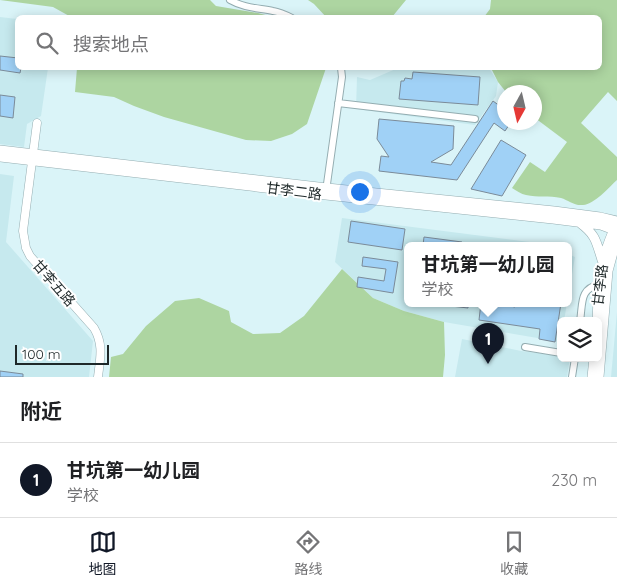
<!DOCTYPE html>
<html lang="zh">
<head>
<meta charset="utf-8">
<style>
  body { margin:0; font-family:Quicksand,"Noto Sans SC",sans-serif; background:#f2f2f2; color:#202124 }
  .controls { position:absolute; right:15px; bottom:15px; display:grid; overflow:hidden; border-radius:8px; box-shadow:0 2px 12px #0003 }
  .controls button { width:45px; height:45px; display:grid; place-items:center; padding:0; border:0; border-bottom:1px solid #e0e0e0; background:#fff; color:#202124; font:25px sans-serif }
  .compass { position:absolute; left:497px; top:85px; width:45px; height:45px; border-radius:50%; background:#fff; box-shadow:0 2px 12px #0003; rotate:188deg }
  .scale { position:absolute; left:15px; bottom:12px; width:94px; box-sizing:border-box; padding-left:5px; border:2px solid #1e2829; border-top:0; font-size:14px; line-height:18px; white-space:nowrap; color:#1e2829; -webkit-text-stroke:4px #fff; paint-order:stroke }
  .you { position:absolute; left:359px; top:191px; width:18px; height:18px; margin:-12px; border:4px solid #fff; border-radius:50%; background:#1a73e8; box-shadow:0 0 0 8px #1a73e833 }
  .badge { display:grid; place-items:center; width:32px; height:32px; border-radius:50%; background:#111827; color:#fff; font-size:16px; font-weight:700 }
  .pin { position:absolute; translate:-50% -41px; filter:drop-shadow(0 1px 2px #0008) }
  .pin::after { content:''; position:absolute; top:26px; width:18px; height:15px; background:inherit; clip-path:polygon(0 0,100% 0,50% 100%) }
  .popup { position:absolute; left:404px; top:242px; width:168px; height:65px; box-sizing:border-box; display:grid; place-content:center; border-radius:8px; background:#fff; filter:drop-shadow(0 1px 4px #0005); font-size:16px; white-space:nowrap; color:#757577 }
  .popup b { font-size:19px; color:#202124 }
  .popup::after { content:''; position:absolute; left:50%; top:100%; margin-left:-10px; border:10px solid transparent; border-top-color:#fff }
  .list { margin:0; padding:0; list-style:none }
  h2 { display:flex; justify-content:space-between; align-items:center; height:65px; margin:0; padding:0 20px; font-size:21px }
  h2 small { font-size:16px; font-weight:400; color:#757577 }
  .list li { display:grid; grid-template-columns:32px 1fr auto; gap:15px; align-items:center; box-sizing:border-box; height:75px; padding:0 20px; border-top:1px solid #e0e0e0 }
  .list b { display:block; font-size:19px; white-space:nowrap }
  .list p { margin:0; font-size:16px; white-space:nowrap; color:#757577 }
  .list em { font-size:16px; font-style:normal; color:#757577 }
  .icon { flex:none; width:28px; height:28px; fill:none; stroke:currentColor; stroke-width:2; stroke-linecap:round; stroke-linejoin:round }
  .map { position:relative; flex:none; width:617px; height:377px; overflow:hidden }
  .search { position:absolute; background:#fff; box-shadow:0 2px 12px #0003; left:15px; right:15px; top:15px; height:55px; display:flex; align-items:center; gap:12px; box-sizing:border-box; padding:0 18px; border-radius:8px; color:#757577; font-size:19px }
  .sheet { height:140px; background:#fff }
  nav { display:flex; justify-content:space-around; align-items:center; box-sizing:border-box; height:70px; border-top:1px solid #e0e0e0; background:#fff; font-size:14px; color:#757577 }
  nav a { display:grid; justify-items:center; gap:2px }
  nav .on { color:#111827 }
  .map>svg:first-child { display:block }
</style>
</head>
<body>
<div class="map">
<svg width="617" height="377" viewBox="0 0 617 377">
  <rect width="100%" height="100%" fill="#daf4f8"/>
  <path fill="#c6e9ee" d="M0 17 17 19 18 68H48L41 116 27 124 24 147 0 144Z
    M398 68H489L498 82 496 96 475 125 356 109 357 77 370 80Z
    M0 174 14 176 6 242 93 341 89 377H0Z
    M342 218 545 244 549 245H408V303H567L564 321H561V342L444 322 404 311 373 298 335 262Z
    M568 254 575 257 568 298Z
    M617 312V377H611Z
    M462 339 521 351 561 356V358H570L567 377H455Z"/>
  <path fill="#add5a1" d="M0 0H210L216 6 258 13 273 17H71L53 7Z
    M308 0H406L392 17 327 18 314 4Z
    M491 0H617V101L608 92 581 123 617 157V180C608 188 595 204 583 205 574 206 568 200 561 198 549 195 538 198 526 195 521 194 517 191 512 188L530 162 545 172 567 142 535 118 534 92H506L498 82 491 68H600V18L484 17 490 9Z
    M77 68H326L307 124 292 134 271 141 246 140 164 117 134 106 114 97 75 92Z
    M342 269 373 298 404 311 444 322 445 355 443 377H109L111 357 123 354 146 326 175 301 199 298 229 311 231 322 253 334 280 333 304 316Z"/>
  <path fill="#a0d1f6" stroke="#7b8b99" d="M0 56 18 58V68H21L20 73 0 70Z
    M413 72 480 77 478 105 399 99 401 81H404L405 78 412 79Z
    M0 95 15 97 13 118 0 116Z
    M493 101 504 109V122H511L505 131 494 123 457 180 379 171 381 156 389 157 377 139 379 119 454 126 453 149 431 162 451 165Z
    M501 140 526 155 502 196 471 189Z
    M351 221 405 229 402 250 348 242Z
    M424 237 462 242V245H423Z
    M363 257 398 262 393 293 357 287 358 277 384 281 386 269 362 266Z
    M451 303H468V308L451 306Z
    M481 303H500V304L515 307V303H561L555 342 539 339 540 329 479 320Z
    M0 371 23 374V377H0Z"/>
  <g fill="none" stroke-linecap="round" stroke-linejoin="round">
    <g stroke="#94adb1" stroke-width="8">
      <path id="minor" d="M230 0C244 8 258 8 273 11 279 12 286 15 292 18
        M338 103 475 119
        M326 191 342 77 341 68
        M580 321C583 303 579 289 600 284
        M525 347 561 353
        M572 377 575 358"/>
    </g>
    <g stroke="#94adb1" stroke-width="9">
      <path id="tertiary" d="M37 123 23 231 26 248 30 256 94 328C104 345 100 359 98 377"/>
    </g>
    <g stroke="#94adb1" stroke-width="10">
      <path id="secondary" d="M0 150 327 188 554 211 600 217 617 221
        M0 157 326 195 553 219 601 225 617 231
        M580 223C596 235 596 241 602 260
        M597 321C598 301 598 281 603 262 605 249 611 237 616 224
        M592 377 594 358
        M599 377 608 271 617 238"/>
    </g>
    <use href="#minor" stroke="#fff" stroke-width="6"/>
    <use href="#tertiary" stroke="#fff" stroke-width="8"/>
    <use href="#secondary" stroke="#fff" stroke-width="9"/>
  </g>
  <g text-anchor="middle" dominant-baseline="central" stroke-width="4" stroke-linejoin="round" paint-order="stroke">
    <g font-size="14" fill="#1e2829" stroke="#fff">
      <text transform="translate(294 191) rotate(7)">甘李二路</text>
      <text transform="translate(54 283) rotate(49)">甘李五路</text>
      <text transform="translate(600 285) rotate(-83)">甘李路</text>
    </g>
  </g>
</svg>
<div class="controls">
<button><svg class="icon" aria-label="layers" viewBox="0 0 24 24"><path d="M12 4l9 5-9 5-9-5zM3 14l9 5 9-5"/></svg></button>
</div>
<svg class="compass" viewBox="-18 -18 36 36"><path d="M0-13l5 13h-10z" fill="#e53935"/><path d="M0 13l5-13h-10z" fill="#757577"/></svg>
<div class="scale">100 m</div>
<div class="you"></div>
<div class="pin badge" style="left:488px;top:364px">1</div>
<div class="popup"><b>甘坑第一幼儿园</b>学校</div>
<div class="search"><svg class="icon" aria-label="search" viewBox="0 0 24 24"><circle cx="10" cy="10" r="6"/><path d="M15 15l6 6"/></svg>搜索地点</div>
</div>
<section class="sheet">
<h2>附近<small></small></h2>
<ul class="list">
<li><span class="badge">1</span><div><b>甘坑第一幼儿园</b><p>学校</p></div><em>230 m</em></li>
</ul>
</section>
<nav>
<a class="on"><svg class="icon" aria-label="map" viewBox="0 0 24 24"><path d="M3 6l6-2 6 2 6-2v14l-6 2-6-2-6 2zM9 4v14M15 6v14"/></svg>地图</a>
<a><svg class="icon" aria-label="directions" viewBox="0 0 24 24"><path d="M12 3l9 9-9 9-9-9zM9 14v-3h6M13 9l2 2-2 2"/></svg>路线</a>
<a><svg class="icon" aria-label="saved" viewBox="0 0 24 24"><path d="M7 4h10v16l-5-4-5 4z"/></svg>收藏</a>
</nav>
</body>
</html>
